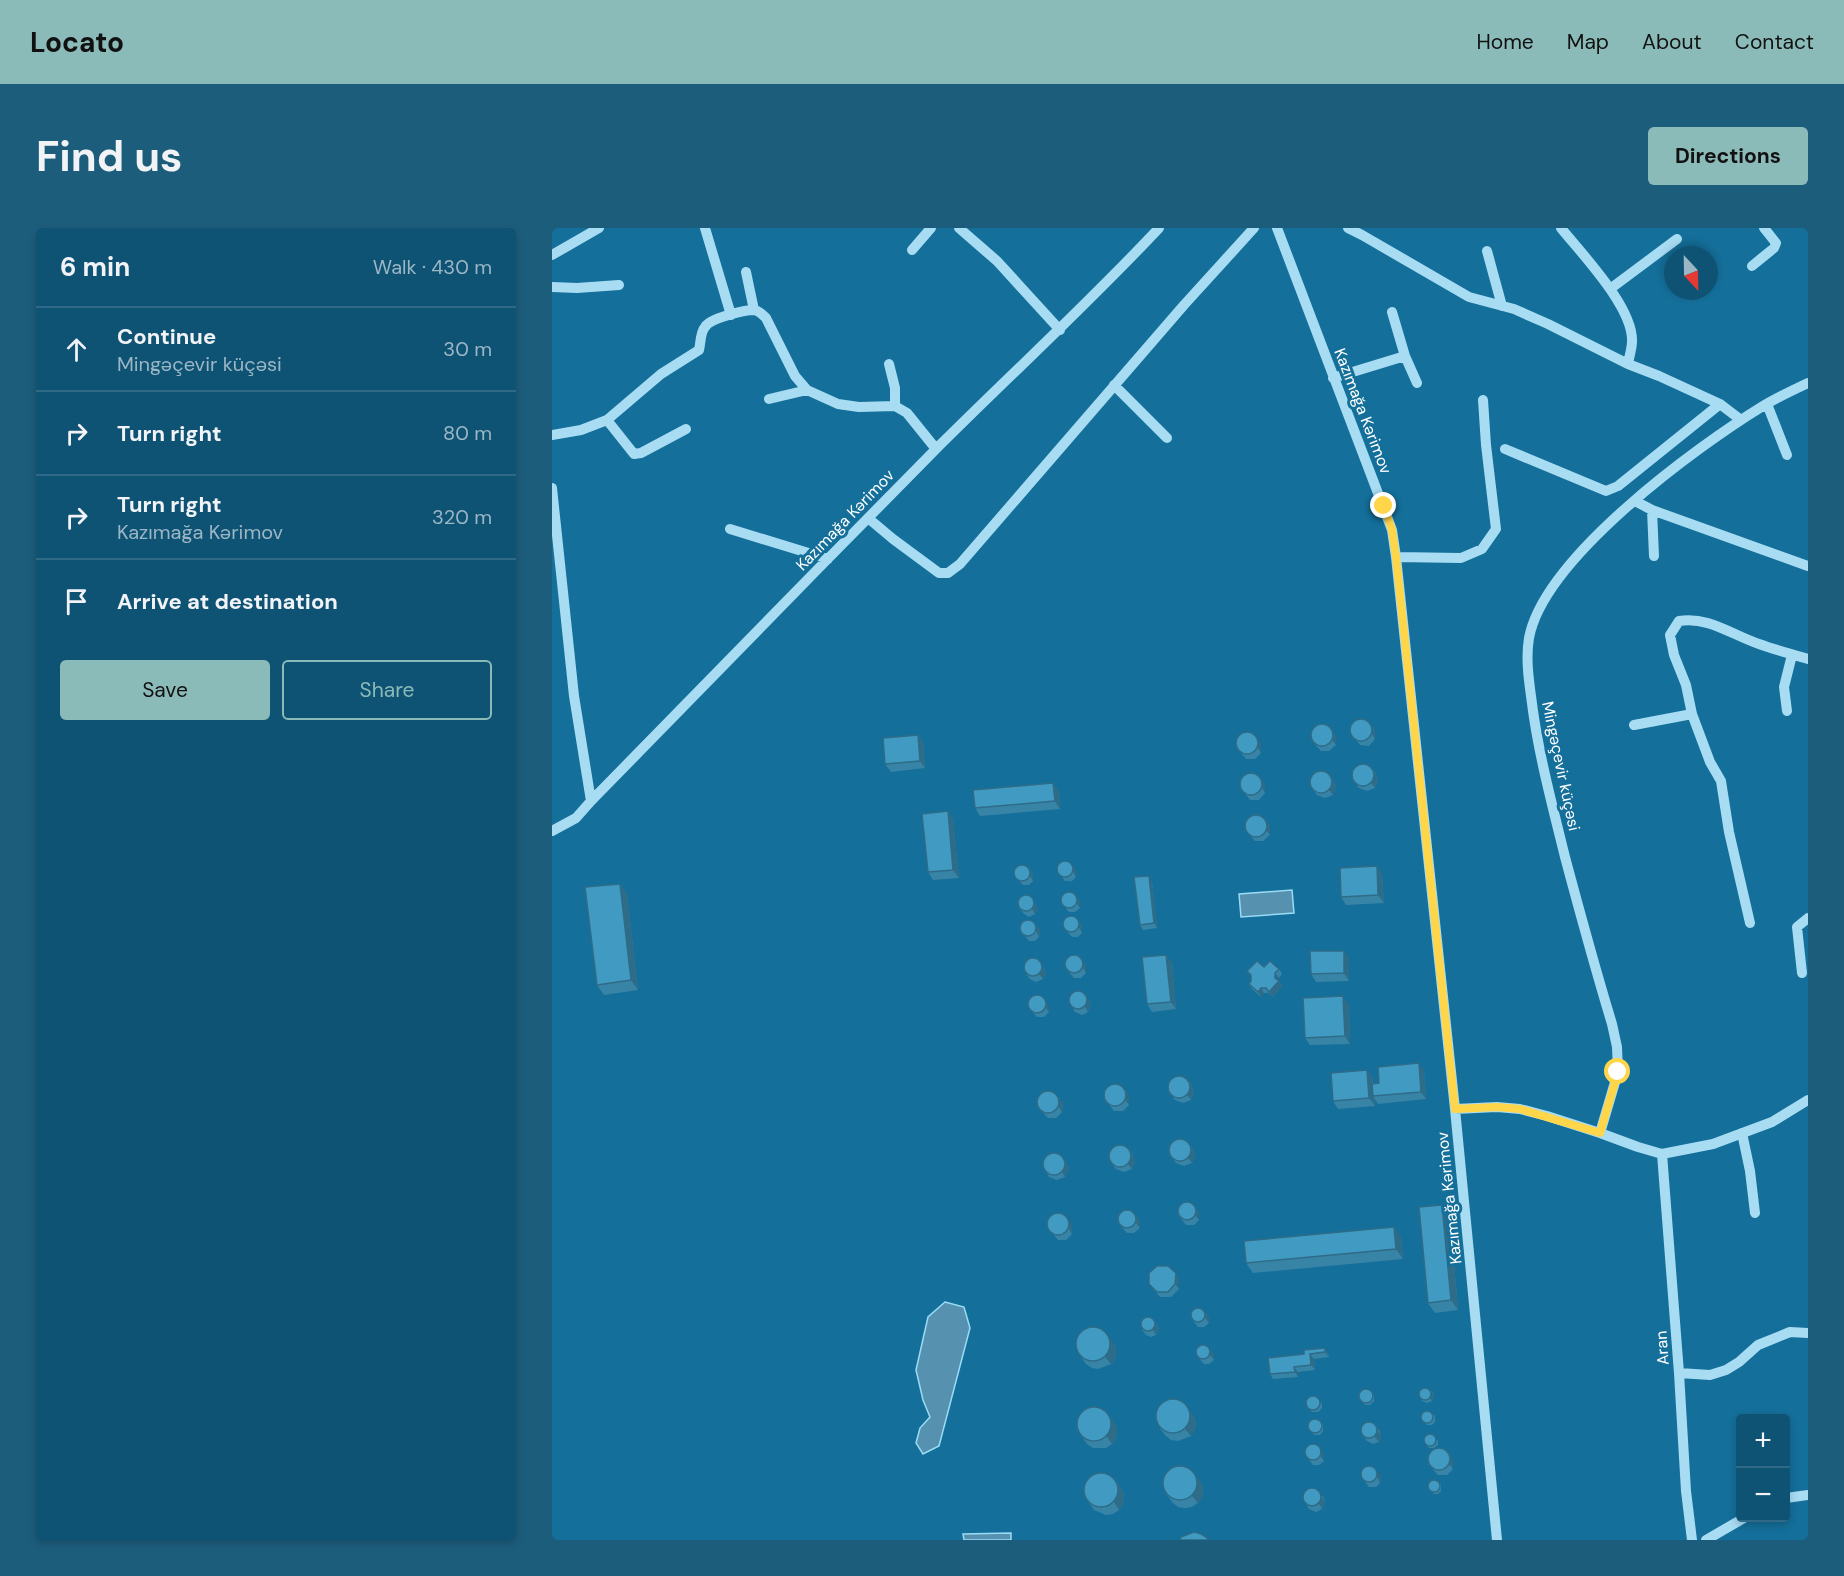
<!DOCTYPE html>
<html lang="en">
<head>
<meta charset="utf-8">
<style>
  body { margin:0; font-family:"DM Sans",sans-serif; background:#1d5d7c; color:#f1f3f6 }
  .controls { position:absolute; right:18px; bottom:18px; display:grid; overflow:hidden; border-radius:6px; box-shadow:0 3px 9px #0003 }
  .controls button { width:54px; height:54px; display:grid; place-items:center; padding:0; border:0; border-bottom:2px solid #2f6986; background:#0f5374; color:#f1f3f6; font:30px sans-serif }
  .compass { position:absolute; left:1112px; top:18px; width:54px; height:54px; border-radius:50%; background:#0f5374; box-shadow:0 3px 9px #0003; rotate:158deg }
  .stop { position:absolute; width:18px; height:18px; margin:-14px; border:4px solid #ffd54a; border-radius:50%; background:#fff }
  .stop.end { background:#ffd54a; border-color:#fff; box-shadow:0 2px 6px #0008 }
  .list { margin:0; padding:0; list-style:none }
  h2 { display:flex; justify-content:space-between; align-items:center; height:78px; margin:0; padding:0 24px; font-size:26px }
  h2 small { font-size:20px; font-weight:400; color:#9bb6c5 }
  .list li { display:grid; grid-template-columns:39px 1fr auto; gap:18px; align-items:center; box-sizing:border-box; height:84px; padding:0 24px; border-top:2px solid #2f6986 }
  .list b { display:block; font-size:22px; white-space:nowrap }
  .list p { margin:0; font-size:20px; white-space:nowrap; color:#9bb6c5 }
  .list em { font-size:20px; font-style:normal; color:#9bb6c5 }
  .actions { display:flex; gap:12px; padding:18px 24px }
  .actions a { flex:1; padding:14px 0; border:2px solid #8bbbb9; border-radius:6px; text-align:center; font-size:21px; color:#8bbbb9 }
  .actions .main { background:#8bbbb9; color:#111 }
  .icon { flex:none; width:33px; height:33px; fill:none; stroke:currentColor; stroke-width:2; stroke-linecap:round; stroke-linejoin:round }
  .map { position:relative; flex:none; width:1256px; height:1312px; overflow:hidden; border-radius:6px }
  header { display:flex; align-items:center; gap:36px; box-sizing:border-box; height:84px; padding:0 30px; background:#8bbbb9; color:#111 }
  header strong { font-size:28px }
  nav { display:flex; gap:33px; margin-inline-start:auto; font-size:21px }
  .intro { display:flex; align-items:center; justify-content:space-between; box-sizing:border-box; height:144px; padding:0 36px }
  h1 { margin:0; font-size:42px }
  .button { padding:15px 27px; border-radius:6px; background:#8bbbb9; color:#111; font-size:21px; font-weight:700 }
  main { display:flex; gap:36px; padding:0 36px }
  aside { flex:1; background:#0f5374; border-radius:6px; box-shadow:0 3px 9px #0003 }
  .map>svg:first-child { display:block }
</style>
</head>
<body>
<header>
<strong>Locato</strong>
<nav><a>Home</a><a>Map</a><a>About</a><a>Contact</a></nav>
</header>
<div class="intro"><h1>Find us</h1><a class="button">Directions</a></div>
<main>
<aside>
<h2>6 min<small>Walk · 430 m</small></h2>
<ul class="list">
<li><svg class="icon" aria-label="ahead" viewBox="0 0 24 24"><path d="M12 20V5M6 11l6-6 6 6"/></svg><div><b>Continue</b><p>Mingəçevir küçəsi</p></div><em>30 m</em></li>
<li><svg class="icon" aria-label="right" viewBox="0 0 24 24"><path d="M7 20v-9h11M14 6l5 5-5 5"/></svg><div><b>Turn right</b></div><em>80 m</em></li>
<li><svg class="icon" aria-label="right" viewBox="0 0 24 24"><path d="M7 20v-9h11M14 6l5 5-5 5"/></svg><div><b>Turn right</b><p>Kazımağa Kərimov</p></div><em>320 m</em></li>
<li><svg class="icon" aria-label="arrive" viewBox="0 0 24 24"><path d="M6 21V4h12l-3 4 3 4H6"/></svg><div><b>Arrive at destination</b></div></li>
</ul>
<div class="actions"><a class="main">Save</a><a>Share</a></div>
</aside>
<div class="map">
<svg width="1256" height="1312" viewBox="0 0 1256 1312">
  <rect width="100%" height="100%" fill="#146f9a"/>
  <path fill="#5692af" stroke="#9adbf6" stroke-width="1.5" d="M740 662 742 685 689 689 687 666Z
    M393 1074 412 1079 418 1100 387 1218 371 1226 364 1215 368 1200 378 1189 371 1172 364 1142 376 1089Z
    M459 1305V1312H412L411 1306Z"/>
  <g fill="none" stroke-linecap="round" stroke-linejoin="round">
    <path stroke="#a8dcf3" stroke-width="10" d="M153 0 179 87
      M407 0 445 33 508 102
      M725 0 840 302 844 329 903 881 945 1312
      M796 0 810 7 917 69 962 81 996 96 1076 136 1107 148 1168 176 1189 192
      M1009 0C1030 26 1081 79 1080 113 1080 121 1077 129 1076 136
      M360 22 379 0
      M935 23 950 78
      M0 27 47 0
      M1200 38 1222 20 1224 15 1212 0
      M194 44 202 82
      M0 59 25 60 67 57
      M1058 61 1125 11
      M840 84 853 128 865 155
      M337 136 343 160V178
      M781 150 853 128
      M562 157 615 210
      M217 171 255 162
      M1215 176 1235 227
      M55 192 82 226 89 225 134 201
      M0 207 29 202 55 192 109 146 147 122C149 114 148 105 153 99 158 90 193 82 202 82 208 83 211 87 214 90L243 148 255 162 286 176 307 179 343 178 355 185 384 221
      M953 221 1054 263 1066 258 1168 176
      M0 260 22 468 39 573
      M1083 273 1100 282 1256 338
      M1100 282 1102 328
      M316 290 341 311 387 345H396L408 336 632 77 702 0
      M178 301 276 331
      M844 329 909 330 930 321 944 301 934 217 931 172
      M1235 483 1232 459 1240 427
      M1082 497 1140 486
      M0 603 24 590 39 573C154 456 267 339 382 223 457 148 535 77 607 0
      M1198 695 1177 604 1169 553 1158 534 1140 486 1134 457 1122 427 1118 407 1127 393C1156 388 1180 407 1207 416 1223 422 1240 426 1256 431
      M1250 745 1245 699 1256 690
      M903 881 945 879 968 881 995 888 1048 905 1086 919 1110 926 1161 916 1220 894 1256 872
      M1048 905 1066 844 1065 819 1060 796C1043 740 1028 685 1013 629 1001 580 988 532 981 483 978 459 973 434 977 410 992 330 1144 219 1211 178 1226 169 1241 162 1256 155
      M1190 905 1198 943 1203 985
      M1110 926 1127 1145 1134 1263 1140 1312
      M1127 1145 1158 1147 1174 1142 1187 1134 1206 1117 1238 1104 1256 1105
      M1234 1270 1256 1267
      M1154 1312 1192 1290"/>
  </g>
  <path fill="#3884a7" d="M820 498 823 503V511L817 518 808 517 799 506Z
    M366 507 371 514 373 540 339 544 333 536Z
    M784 508V517L777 523H769L759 512Z
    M709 516V525L703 531H694L685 520Z
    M819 539 823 544 826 552 823 560 815 563 807 560 803 555Z
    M781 551 784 559 781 567 773 570 765 567 761 562Z
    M713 557V565L707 572H698L689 560Z
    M507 563 508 581 428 588 423 580Z
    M396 583 401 591 407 650 381 652 376 644Z
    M714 593 718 598V607L711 613H703L693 602Z
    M521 638 524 643V649L520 653H513L506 644Z
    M478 641 481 647V653L477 657H471L463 648Z
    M830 646 832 675 794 677 789 669Z
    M600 653 605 700 591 702 588 697Z
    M68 656 75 666 86 762 52 767 45 757Z
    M524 669 528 674V680L523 684H517L509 675Z
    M480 670 486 681 483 686 477 689 472 686 468 681Z
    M527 693 530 699V705L526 709H520L512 700Z
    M484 697 488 702 487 709 483 713H477L469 703Z
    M797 730V753L764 754 759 746Z
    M487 733 494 745 491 751 484 754 478 751 474 746Z
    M620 734 624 781 600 784 595 776Z
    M534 738V745L529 750H522L513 740Z
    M712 739 727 741 730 746 727 750V753L730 758 721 769 717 765H712L709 769 700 761 697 756 699 753V749L695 743Z
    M533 766 536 771 539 777 536 784 530 787 523 784 520 779Z
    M797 776 798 816 758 817 753 810Z
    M497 777V784L492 789H485L476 779Z
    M815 842 820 849 821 856 827 855 872 843 874 871 826 876 822 870 823 878 786 881 781 873Z
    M636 851 639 856 642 864 639 872 631 875 623 872 619 867Z
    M574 863 577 868V877L571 883H562L553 871Z
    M507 870 511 875 510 884 504 890H496L486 879Z
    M636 914 640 919 643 927 640 935 632 938 624 935 620 930Z
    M577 920 580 925 583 933 580 941 572 944 564 941 560 936Z
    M513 933 517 941 513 949 505 952 497 949 494 944Z
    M643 980 647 985V992L642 997H634L626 987Z
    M898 987 906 1082 883 1085 876 1075Z
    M584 988 588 993V1000L582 1005H575L566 995Z
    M520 997V1006L514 1012H506L496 1000Z
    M849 1009 851 1031 701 1045 694 1035Z
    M627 1050V1061L619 1069H608L597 1056Z
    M653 1084 657 1089V1095L652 1099H646L639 1090Z
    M605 1096 607 1101 604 1107 599 1109 594 1107 590 1102Z
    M563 1117 564 1124 563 1131 559 1136 546 1141 540 1140 534 1136 525 1123Z
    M773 1120 776 1125 777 1129 762 1131 763 1142 746 1144V1149L721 1151 718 1146 752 1126Z
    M662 1126V1132L657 1136H652L644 1127Z
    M880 1163 882 1168 880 1173 875 1175 870 1173 868 1170Z
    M820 1165 822 1168V1173L818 1177H813L807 1171Z
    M770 1175V1180L766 1184H760L755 1178Z
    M633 1176 642 1189 644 1196 642 1203 639 1208 626 1213 619 1212 614 1208 608 1201Z
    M881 1186 883 1188V1194L880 1197H875L869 1191Z
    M770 1195 771 1198V1203L768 1207H762L756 1200Z
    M564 1197 565 1204 564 1211 560 1216 554 1220H541L535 1216 526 1203Z
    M827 1201 829 1208 827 1214 821 1216 815 1213 811 1208Z
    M886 1212V1217L882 1220H877L872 1214Z
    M772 1226V1233L767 1237H761L753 1227Z
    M901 1232V1241L895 1247H886L876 1236Z
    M829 1248 828 1255 824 1259H817L809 1249Z
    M562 1250 571 1263 572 1270 571 1276 567 1282 561 1286 554 1287 542 1282 533 1269Z
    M888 1255 889 1258V1263L886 1266H882L876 1260Z
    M650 1256 651 1263 650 1269 646 1275 640 1279 633 1280 626 1279 621 1275 615 1267Z
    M771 1268 773 1275 770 1281 764 1284 757 1281 754 1276Z"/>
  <path fill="#2e6c88" d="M820 498 823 503V511L820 506Z
    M780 503 784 508V517L780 512Z
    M366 507 371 514 373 540 368 533Z
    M706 511 709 516V525L706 520Z
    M819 539 823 544 826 552 823 560 819 555Z
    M778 546 781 551 784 559 781 567 777 562Z
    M710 552 713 557V565L710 560Z
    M501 555 507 563 508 581 503 573Z
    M396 583 401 591 407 650 401 642Z
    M714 593 718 598V607L714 602Z
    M521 638 524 643V649L521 644Z
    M825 638 830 646 832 675 826 667Z
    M478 641 481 647V653L478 648Z
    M597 648 600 653 605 700 602 695Z
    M68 656 75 666 86 762 79 752Z
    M524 669 528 674V680L524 675Z
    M480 670 486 681 483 686 480 681Z
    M527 693 530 699V705L527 700Z
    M484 697 488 702 487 709 484 703Z
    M792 723 797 730V753L792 745Z
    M614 727 620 734 624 781 619 774Z
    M531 732 534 738V745L531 740Z
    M487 733 494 745 491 751 487 746Z
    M723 745 727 750V753L730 758 721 769 717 764 723 750Z
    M709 760 712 765 709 769 706 764Z
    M533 766 536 771 539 777 536 784 533 779Z
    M791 768 797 776 798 816 793 808Z
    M493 772 497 777V784L493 779Z
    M867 835 872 843 874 871 869 864Z
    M815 842 820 849 822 868H821L822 870 823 878 817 870Z
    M636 851 639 856 642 864 639 872 635 867Z
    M574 863 577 868V877L573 872Z
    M507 870 511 875 510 884 507 879Z
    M636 914 640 919 643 927 640 935 636 930Z
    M577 920 580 925 583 933 580 941 576 936Z
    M510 928 513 933 517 941 513 949 510 944Z
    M890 977 898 987 906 1082 899 1072Z
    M643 980 647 985V992L643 987Z
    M584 988 588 993V1000L584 995Z
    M517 992 520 997V1006L517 1001Z
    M842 999 849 1009 851 1031 844 1021Z
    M624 1045 627 1050V1061L623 1056Z
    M653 1084 657 1089V1095L653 1090Z
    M601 1091 607 1101 604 1107 601 1102Z
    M554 1104 563 1117 564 1124 563 1131 559 1136 553 1129Z
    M773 1120 776 1125 777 1129 773 1124Z
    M658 1121 662 1126V1132L658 1127Z
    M758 1126 762 1131 763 1142 759 1137Z
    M742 1139 746 1144V1149L743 1144Z
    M878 1161 882 1168 880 1173 878 1170Z
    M637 1182 642 1189 644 1196 642 1203 639 1208 633 1201Z
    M555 1184 564 1197 565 1204 564 1211 560 1216 555 1209Z
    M823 1196 829 1208 827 1214 823 1209Z
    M768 1221 772 1226V1233L768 1228Z
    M898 1227 901 1232V1241L897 1236Z
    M640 1243 650 1256 651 1263 650 1269 646 1275 640 1268Z
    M825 1243 829 1248 828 1255 825 1249Z
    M566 1255 571 1263 572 1270 571 1276 567 1282 562 1274Z
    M767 1263 773 1275 770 1281 767 1276Z"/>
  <path fill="#419ac2" stroke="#2e6c88" stroke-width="1.5" d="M798 502a11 11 0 1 1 22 0a11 11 0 1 1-22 0Z
    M759 507a11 11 0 1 1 22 0a11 11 0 1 1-22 0Z
    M684 515a11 11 0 1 1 22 0a11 11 0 1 1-22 0Z
    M366 507 368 533 333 536 331 510Z
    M800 547a11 11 0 1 1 22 0a11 11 0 1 1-22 0Z
    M758 554a11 11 0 1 1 22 0a11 11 0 1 1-22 0Z
    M688 556a11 11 0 1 1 22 0a11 11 0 1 1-22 0Z
    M501 555 503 573 423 580 421 562Z
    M396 583 401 642 376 644 370 586Z
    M693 598a11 11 0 1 1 22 0a11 11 0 1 1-22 0Z
    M505 641a8 8 0 1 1 16 0a8 8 0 1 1-16 0Z
    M462 645a8 8 0 1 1 16 0a8 8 0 1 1-16 0Z
    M825 638 826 667 789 669 788 640Z
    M597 648 602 695 588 697 582 649Z
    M68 656 79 752 45 757 33 659Z
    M509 672a8 8 0 1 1 16 0a8 8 0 1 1-16 0Z
    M466 675a8 8 0 1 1 16 0a8 8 0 1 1-16 0Z
    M511 696a8 8 0 1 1 16 0a8 8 0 1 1-16 0Z
    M468 700a8 8 0 1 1 16 0a8 8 0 1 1-16 0Z
    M758 723H792V745L759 746Z
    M614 727 619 774 595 776 590 729Z
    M513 736a9 9 0 1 1 18 0a9 9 0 1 1-18 0Z
    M472 739a9 9 0 1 1 18 0a9 9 0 1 1-18 0Z
    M705 733 712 739 718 733 727 741 723 745V750L727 753 717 764 714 760H709L706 764 697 756 699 753V747L695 743Z
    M517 772a9 9 0 1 1 18 0a9 9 0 1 1-18 0Z
    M476 776a9 9 0 1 1 18 0a9 9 0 1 1-18 0Z
    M791 768 793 808 753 810 751 770Z
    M867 835 869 864 821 868 820 856 827 855 826 839Z
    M815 842 817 870 781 873 779 845Z
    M616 859a11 11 0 1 1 22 0a11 11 0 1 1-22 0Z
    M552 867a11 11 0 1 1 22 0a11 11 0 1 1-22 0Z
    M485 874a11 11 0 1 1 22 0a11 11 0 1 1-22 0Z
    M617 922a11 11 0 1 1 22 0a11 11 0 1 1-22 0Z
    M557 928a11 11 0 1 1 22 0a11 11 0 1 1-22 0Z
    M491 936a11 11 0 1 1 22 0a11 11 0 1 1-22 0Z
    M626 983a9 9 0 1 1 18 0a9 9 0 1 1-18 0Z
    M890 977 899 1072 876 1075 867 979Z
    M566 991a9 9 0 1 1 18 0a9 9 0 1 1-18 0Z
    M495 996a11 11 0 1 1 22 0a11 11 0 1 1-22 0Z
    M842 999 844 1021 694 1035 692 1013Z
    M605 1038H616L624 1045 623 1056 616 1064H605L597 1056V1045Z
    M639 1087a7 7 0 1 1 14 0a7 7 0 1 1-14 0Z
    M589 1096a7 7 0 1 1 14 0a7 7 0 1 1-14 0Z
    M524 1116a17 17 0 1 1 34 0a17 17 0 1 1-34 0Z
    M644 1124a7 7 0 1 1 14 0a7 7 0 1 1-14 0Z
    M773 1120V1124L758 1126 759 1137 742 1139 743 1144 718 1146 716 1130 752 1126V1122Z
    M867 1166a6 6 0 1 1 12 0a6 6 0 1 1-12 0Z
    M807 1168a7 7 0 1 1 14 0a7 7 0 1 1-14 0Z
    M754 1175a7 7 0 1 1 14 0a7 7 0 1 1-14 0Z
    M604 1188a17 17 0 1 1 34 0a17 17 0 1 1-34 0Z
    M525 1196a17 17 0 1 1 34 0a17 17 0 1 1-34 0Z
    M869 1189a6 6 0 1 1 12 0a6 6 0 1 1-12 0Z
    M756 1198a7 7 0 1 1 14 0a7 7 0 1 1-14 0Z
    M809 1202a8 8 0 1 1 16 0a8 8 0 1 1-16 0Z
    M872 1212a6 6 0 1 1 12 0a6 6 0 1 1-12 0Z
    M753 1224a8 8 0 1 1 16 0a8 8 0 1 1-16 0Z
    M876 1231a11 11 0 1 1 22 0a11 11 0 1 1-22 0Z
    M611 1255a17 17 0 1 1 34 0a17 17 0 1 1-34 0Z
    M809 1246a8 8 0 1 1 16 0a8 8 0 1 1-16 0Z
    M532 1262a17 17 0 1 1 34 0a17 17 0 1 1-34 0Z
    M876 1258a6 6 0 1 1 12 0a6 6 0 1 1-12 0Z
    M751 1269a9 9 0 1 1 18 0a9 9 0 1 1-18 0Z
    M642 1304 649 1306 655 1310 656 1312H628L629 1309Z"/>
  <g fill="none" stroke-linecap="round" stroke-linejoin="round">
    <path stroke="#ffd54a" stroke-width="8" d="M832 278 840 302 844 329 903 881 945 879 968 881 1048 905 1066 844"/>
  </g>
  <g text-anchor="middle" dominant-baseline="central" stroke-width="6" stroke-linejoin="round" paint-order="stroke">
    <g font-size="16" fill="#fff" stroke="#146f9a">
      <text transform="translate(811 183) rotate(69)">Kazımağa Kərimov</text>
      <text transform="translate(293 292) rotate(-46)">Kazımağa Kərimov</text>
      <text transform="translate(1009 538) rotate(78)">Mingəçevir küçəsi</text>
      <text transform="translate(897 970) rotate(-96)">Kazımağa Kərimov</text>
      <text transform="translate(1110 1120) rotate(-94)">Aran</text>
    </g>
  </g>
</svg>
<div class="controls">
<button>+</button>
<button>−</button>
</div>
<svg class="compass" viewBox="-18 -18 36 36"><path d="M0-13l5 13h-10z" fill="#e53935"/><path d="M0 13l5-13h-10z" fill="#9bb6c5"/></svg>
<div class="stop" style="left:1066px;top:844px"></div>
<div class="stop end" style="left:832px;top:278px"></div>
</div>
</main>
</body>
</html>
